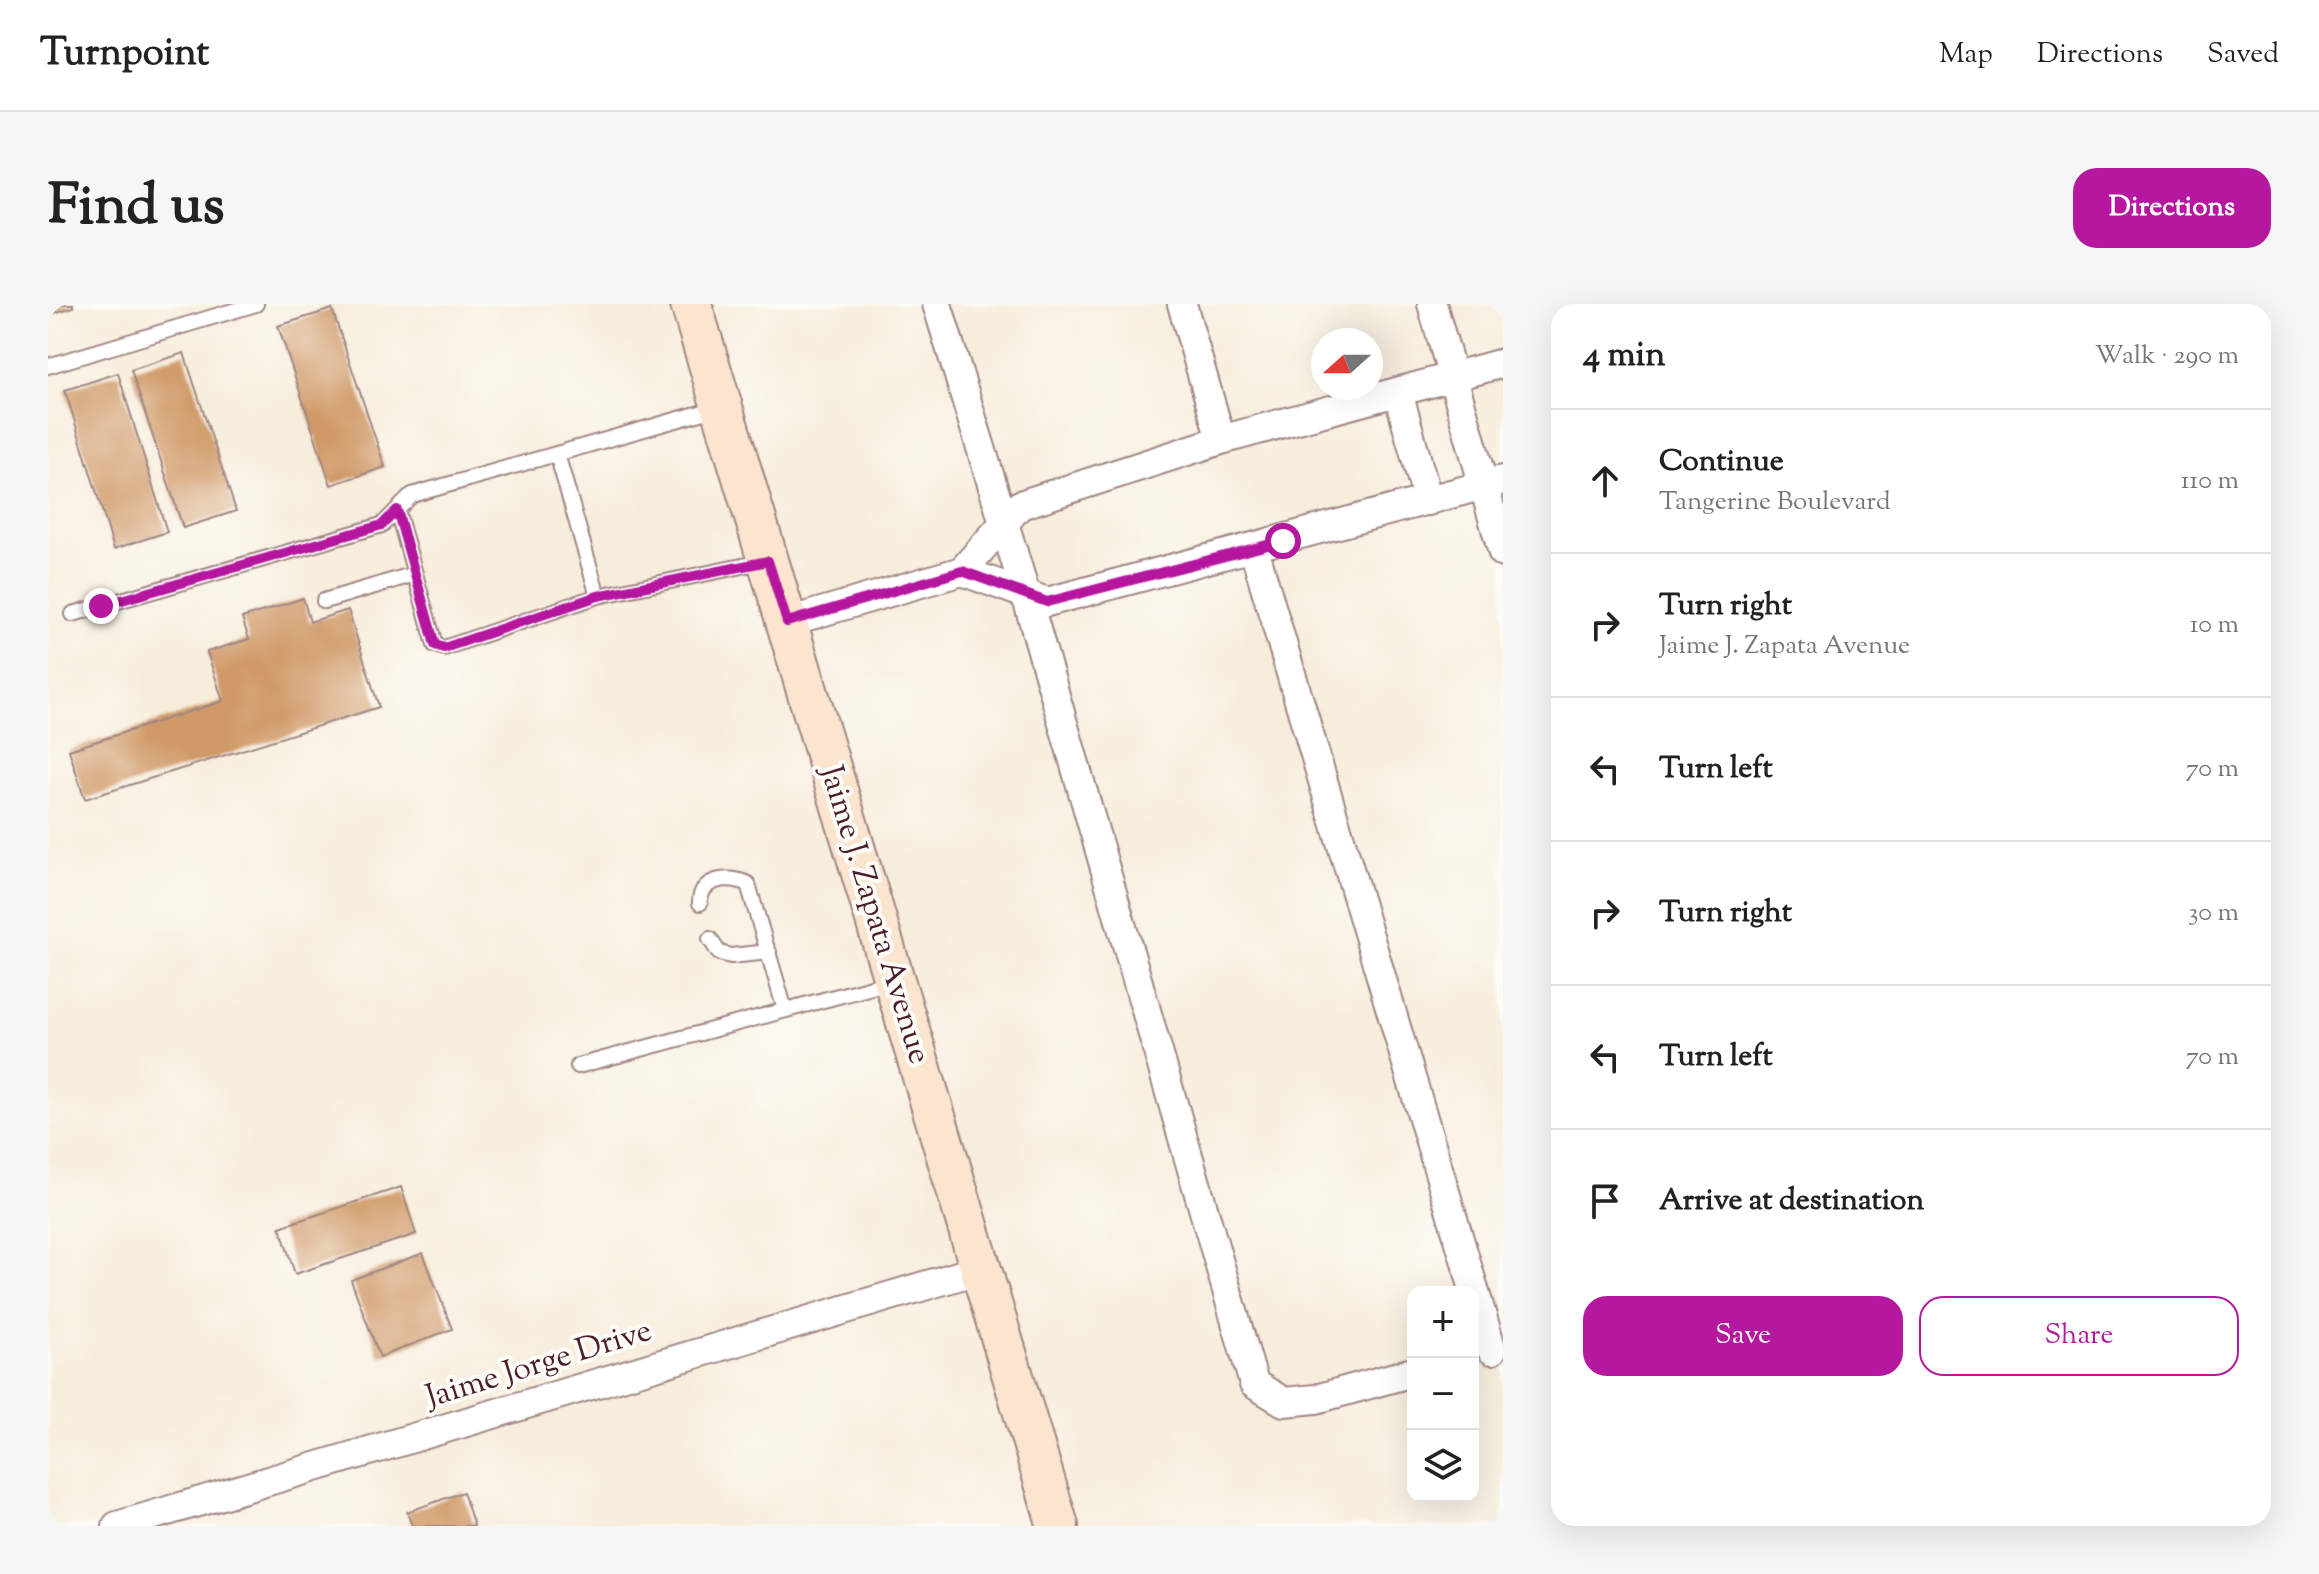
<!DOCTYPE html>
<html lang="en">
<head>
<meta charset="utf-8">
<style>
  body { margin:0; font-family:"Sorts Mill Goudy",serif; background:#f6f6f6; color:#222 }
  .controls { position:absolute; right:24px; bottom:24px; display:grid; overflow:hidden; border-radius:16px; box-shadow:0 8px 32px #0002 }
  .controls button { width:72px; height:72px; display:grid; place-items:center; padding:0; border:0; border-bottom:2px solid #e0e0e0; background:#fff; color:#222; font:40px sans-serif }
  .compass { position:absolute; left:1263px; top:24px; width:72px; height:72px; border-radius:50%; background:#fff; box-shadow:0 8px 32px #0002; rotate:249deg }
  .stop { position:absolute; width:24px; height:24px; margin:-18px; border:6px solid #b5179e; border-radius:50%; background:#fff }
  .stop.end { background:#b5179e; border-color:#fff; box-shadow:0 2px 8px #0008 }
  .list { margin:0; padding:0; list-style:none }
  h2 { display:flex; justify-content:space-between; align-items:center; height:104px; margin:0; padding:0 32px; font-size:34px }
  h2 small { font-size:26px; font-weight:400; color:#767676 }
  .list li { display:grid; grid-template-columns:52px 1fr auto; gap:24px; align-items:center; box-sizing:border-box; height:144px; padding:0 32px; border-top:2px solid #e0e0e0 }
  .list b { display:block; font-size:30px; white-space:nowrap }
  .list p { margin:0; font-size:26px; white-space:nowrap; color:#767676 }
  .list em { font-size:26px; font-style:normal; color:#767676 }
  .actions { display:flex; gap:16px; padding:24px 32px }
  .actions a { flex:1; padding:18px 0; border:2px solid #b5179e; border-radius:24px; text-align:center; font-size:28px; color:#b5179e }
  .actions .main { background:#b5179e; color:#fff }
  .icon { flex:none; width:44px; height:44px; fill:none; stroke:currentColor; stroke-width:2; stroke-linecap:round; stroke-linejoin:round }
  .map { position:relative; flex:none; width:1455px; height:1222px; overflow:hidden; border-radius:24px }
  header { display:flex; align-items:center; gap:48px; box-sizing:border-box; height:112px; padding:0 40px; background:#fff; border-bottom:2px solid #e0e0e0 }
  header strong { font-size:38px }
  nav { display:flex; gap:44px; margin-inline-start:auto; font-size:28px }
  .intro { display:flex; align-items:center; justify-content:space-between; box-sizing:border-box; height:192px; padding:0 48px }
  h1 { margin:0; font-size:56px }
  .button { padding:20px 36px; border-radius:24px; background:#b5179e; color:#fff; font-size:28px; font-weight:700 }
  main { display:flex; gap:48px; padding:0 48px }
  aside { flex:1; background:#fff; border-radius:24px; box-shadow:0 8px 32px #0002 }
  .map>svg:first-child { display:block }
</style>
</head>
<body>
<header>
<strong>Turnpoint</strong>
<nav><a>Map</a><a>Directions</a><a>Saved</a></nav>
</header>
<div class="intro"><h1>Find us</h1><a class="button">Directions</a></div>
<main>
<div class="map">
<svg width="1455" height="1222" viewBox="0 0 1455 1222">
  <rect width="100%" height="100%" fill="#fdfcf7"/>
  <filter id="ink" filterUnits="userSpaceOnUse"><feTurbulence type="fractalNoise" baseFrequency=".0125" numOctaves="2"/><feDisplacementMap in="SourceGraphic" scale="16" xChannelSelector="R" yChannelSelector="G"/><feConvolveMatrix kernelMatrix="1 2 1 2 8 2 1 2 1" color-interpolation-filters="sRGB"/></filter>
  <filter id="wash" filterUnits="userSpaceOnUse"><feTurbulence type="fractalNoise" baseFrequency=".006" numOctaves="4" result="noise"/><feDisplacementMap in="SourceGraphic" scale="32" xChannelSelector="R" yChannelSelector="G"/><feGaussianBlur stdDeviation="1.8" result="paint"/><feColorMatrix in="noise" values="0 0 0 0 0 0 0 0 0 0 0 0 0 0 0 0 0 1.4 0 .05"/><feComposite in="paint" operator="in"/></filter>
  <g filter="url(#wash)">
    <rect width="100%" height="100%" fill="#f7eddb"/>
    <g id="blocks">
      <path fill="#d09a68" d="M0 0H25V3L0 11Z
        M284 5 337 163 283 181 230 22Z
        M136 49 188 207 135 224 83 66Z
        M70 69 119 228 66 245 17 86Z
        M255 294 262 318 300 306 331 403 37 495 21 446 175 397 159 348 201 335 194 314Z
        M353 883 368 930 247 970 232 923Z
        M375 949 404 1025 332 1053 303 976Z
        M415 1188 426 1222H364L359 1208Z"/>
    </g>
  </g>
  <g filter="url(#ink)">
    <use href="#blocks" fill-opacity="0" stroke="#a08683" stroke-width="2"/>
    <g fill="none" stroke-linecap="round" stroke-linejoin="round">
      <g stroke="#a08683" stroke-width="18">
        <path id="lane" d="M0 62 208 0
          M349 206 387 341 396 344 550 292 509 150
          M550 292 718 257
          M276 297 367 270
          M25 310 334 221 364 191 670 104
          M652 599C651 574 682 571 700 580L737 706
          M662 635 671 649 683 652 721 648
          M530 762 846 677"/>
      </g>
      <g stroke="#a08683" stroke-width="32">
        <path id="street" d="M889 0 978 291 1206 1080 1236 1098 1268 1095 1365 1068
          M1134 0 1173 136
          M1384 0 1455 249
          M1350 88 1380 197
          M1206 245 1444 1046
          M914 267 999 298 1455 176
          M739 318 914 267 972 201 1173 136 1455 59
          M69 1222 933 965"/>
      </g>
      <g stroke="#a08683" stroke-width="44">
        <path id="secondary" d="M643 0 1010 1222"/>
      </g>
      <use href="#lane" stroke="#fff" stroke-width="14"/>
      <use href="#street" stroke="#fff" stroke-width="28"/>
      <use href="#secondary" stroke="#fbe5cf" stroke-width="40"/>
    </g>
  </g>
  <g fill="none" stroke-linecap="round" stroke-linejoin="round" filter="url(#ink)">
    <path stroke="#b5179e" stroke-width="10" d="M53 302 334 221 349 206 387 341 396 344 550 292 720 257 739 318 914 267 999 298 1235 237"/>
  </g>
  <g text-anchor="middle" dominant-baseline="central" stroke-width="8" stroke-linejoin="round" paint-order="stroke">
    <g font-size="32" fill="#4a1f2b" stroke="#fdfcf7">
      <text transform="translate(826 611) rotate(73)">Jaime J. Zapata Avenue</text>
      <text transform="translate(491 1061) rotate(-17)">Jaime Jorge Drive</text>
    </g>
  </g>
</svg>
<div class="controls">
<button>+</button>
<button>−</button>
<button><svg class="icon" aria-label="layers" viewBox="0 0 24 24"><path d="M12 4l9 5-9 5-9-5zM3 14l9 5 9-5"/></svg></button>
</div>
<svg class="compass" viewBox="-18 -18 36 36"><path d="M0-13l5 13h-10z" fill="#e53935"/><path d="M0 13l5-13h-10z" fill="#767676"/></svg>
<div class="stop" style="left:1235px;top:237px"></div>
<div class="stop end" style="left:53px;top:302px"></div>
</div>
<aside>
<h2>4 min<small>Walk · 290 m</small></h2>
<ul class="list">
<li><svg class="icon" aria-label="ahead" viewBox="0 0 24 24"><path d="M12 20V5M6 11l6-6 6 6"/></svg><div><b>Continue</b><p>Tangerine Boulevard</p></div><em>110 m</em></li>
<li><svg class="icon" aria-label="right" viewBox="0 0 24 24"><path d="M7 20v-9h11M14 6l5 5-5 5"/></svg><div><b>Turn right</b><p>Jaime J. Zapata Avenue</p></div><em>10 m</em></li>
<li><svg class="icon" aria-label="left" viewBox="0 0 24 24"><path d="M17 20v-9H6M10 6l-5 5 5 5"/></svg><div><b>Turn left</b></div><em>70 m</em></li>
<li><svg class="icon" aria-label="right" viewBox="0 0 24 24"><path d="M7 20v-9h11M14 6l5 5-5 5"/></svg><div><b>Turn right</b></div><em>30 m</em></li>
<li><svg class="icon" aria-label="left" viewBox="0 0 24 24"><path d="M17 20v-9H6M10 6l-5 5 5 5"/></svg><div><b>Turn left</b></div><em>70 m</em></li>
<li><svg class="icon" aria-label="arrive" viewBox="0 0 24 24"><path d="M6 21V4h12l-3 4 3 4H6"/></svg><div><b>Arrive at destination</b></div></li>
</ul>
<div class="actions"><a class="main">Save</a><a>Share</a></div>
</aside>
</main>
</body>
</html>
